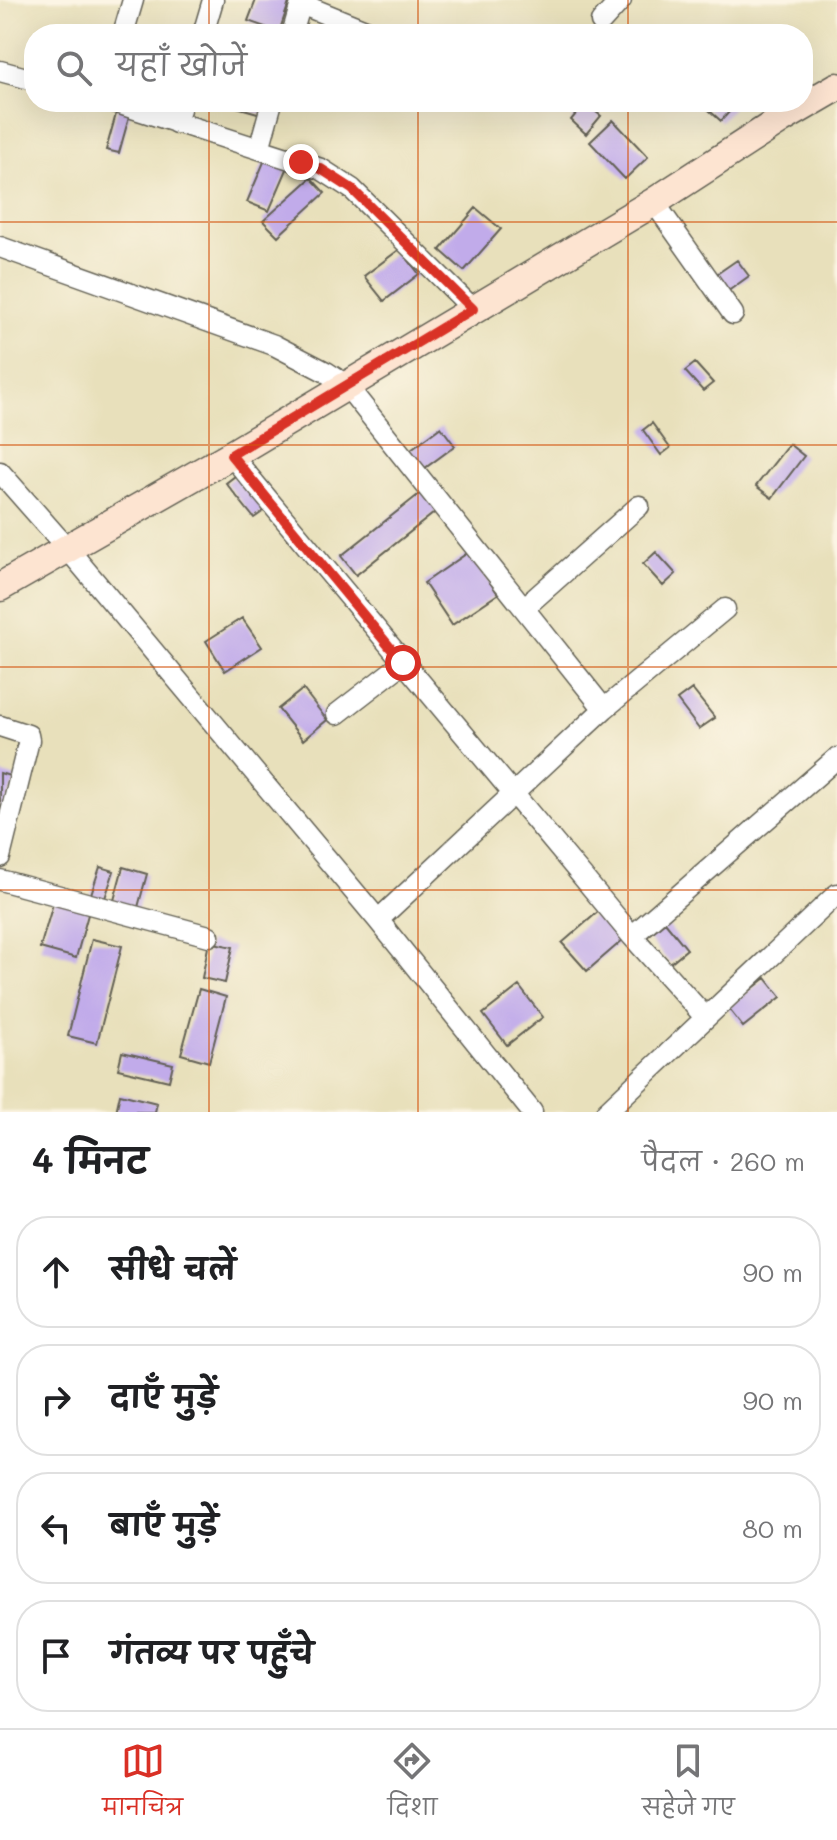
<!DOCTYPE html>
<html lang="hi">
<head>
<meta charset="utf-8">
<style>
  body { margin:0; font-family:Mali,"Playpen Sans Deva",sans-serif; background:#f2f2f2; color:#202124 }
  .stop { position:absolute; width:24px; height:24px; margin:-18px; border:6px solid #d93025; border-radius:50%; background:#fff }
  .stop.end { background:#d93025; border-color:#fff; box-shadow:0 2px 8px #0008 }
  .list { margin:0; padding:0; list-style:none }
  h2 { display:flex; justify-content:space-between; align-items:center; height:104px; margin:0; padding:0 32px; font-size:34px }
  h2 small { font-size:26px; font-weight:400; color:#757577 }
  .list li { display:grid; grid-template-columns:52px 1fr auto; gap:24px; align-items:center; box-sizing:border-box; height:112px; margin:0 16px 16px; padding:0 16px; border:2px solid #e0e0e0; border-radius:32px }
  .list b { display:block; font-size:30px; white-space:nowrap }
  .list em { font-size:26px; font-style:normal; color:#757577 }
  .icon { flex:none; width:44px; height:44px; fill:none; stroke:currentColor; stroke-width:2; stroke-linecap:round; stroke-linejoin:round }
  .map { position:relative; flex:none; width:837px; height:1112px; overflow:hidden }
  .search { position:absolute; background:#fff; box-shadow:0 8px 32px #0002; left:24px; right:24px; top:24px; height:88px; display:flex; align-items:center; gap:20px; box-sizing:border-box; padding:0 28px; border-radius:32px; color:#757577; font-size:30px }
  .sheet { height:616px; background:#fff }
  nav { display:flex; justify-content:space-around; align-items:center; box-sizing:border-box; height:112px; border-top:2px solid #e0e0e0; background:#fff; font-size:22px; color:#757577 }
  nav a { display:grid; justify-items:center; gap:4px }
  nav .on { color:#d93025 }
  .map>svg:first-child { display:block }
</style>
</head>
<body>
<div class="map">
<svg width="837" height="1112" viewBox="0 0 837 1112">
  <rect width="100%" height="100%" fill="#fcf5e5"/>
  <filter id="ink" filterUnits="userSpaceOnUse"><feTurbulence type="fractalNoise" baseFrequency=".0125" numOctaves="2"/><feDisplacementMap in="SourceGraphic" scale="16" xChannelSelector="R" yChannelSelector="G"/><feConvolveMatrix kernelMatrix="1 2 1 2 8 2 1 2 1" color-interpolation-filters="sRGB"/></filter>
  <filter id="wash" filterUnits="userSpaceOnUse"><feTurbulence type="fractalNoise" baseFrequency=".006" numOctaves="4" result="noise"/><feDisplacementMap in="SourceGraphic" scale="32" xChannelSelector="R" yChannelSelector="G"/><feGaussianBlur stdDeviation="1.8" result="paint"/><feColorMatrix in="noise" values="0 0 0 0 0 0 0 0 0 0 0 0 0 0 0 0 0 1.4 0 .05"/><feComposite in="paint" operator="in"/></filter>
  <g filter="url(#wash)">
    <rect width="100%" height="100%" fill="#e8e0bb"/>
    <g id="blocks">
      <path fill="#c1abea" d="M256 0H290L279 32 248 21Z
        M239 102H264L261 114 237 107Z
        M700 102H738L721 121Z
        M585 103 601 116 586 134 571 120Z
        M118 107 131 110 119 153 106 150Z
        M613 120 648 157 625 179 590 142Z
        M266 157 288 167 269 211 247 202Z
        M311 178 325 193 278 236 263 221Z
        M476 208 501 229 464 271 440 250Z
        M400 249 419 274 384 301 364 276Z
        M737 260 749 276 727 292 714 276Z
        M695 363 713 383 703 391 685 371Z
        M652 423 670 448 661 455 643 430Z
        M441 427 455 446 421 471 407 452Z
        M789 444 804 456 772 498 756 486Z
        M239 473 268 508 254 518 226 483Z
        M423 491 439 509 356 575 341 556Z
        M469 552 498 594 452 625 424 583Z
        M656 552 676 574 663 586 643 564Z
        M242 618 262 647 225 671 206 641Z
        M303 689 327 720 303 740 278 709Z
        M692 689 715 718 699 729 677 700Z
        M0 773 16 778 0 816Z
        M100 867 114 871 104 901 90 897Z
        M123 867 147 874 137 911 113 904Z
        M55 897 90 907 76 958 40 948Z
        M599 911 624 939 587 971 562 943Z
        M665 922 687 949 670 963 647 937Z
        M92 939 122 946 97 1043 68 1036Z
        M209 942 233 947 225 983 202 978Z
        M766 978 781 997 743 1027 728 1008Z
        M519 986 543 1017 507 1045 483 1014Z
        M199 989 226 997 209 1062 181 1054Z
        M122 1052 173 1064 169 1081 118 1069Z
        M120 1094 157 1103 155 1112H116Z"/>
    </g>
  </g>
  <g filter="url(#ink)">
    <use href="#blocks" fill-opacity="0" stroke="#636154" stroke-width="2"/>
    <g fill="none" stroke-linecap="round" stroke-linejoin="round">
      <g stroke="#636154" stroke-width="23">
        <path id="street" d="M301 4 375 34
          M601 22 621 0
          M123 34 133 0
          M203 34 213 0
          M292 34 302 0
          M0 71 34 80
          M114 102 321 169 352 189 473 309
          M176 123 182 102
          M259 149 272 102
          M654 202 733 314
          M0 247 274 345 326 372 346 385 604 709
          M231 455 632 936 705 1017
          M0 472 67 548 378 920 532 1112
          M524 608 639 506
          M337 714 403 663
          M0 726 28 735 29 740 0 857
          M0 880 209 936
          M378 920 604 709 725 609
          M632 936 837 758
          M606 1112 837 894"/>
      </g>
      <g stroke="#636154" stroke-width="31">
        <path id="secondary" d="M0 587 231 455 654 202 782 119 837 87"/>
      </g>
      <use href="#street" stroke="#fff" stroke-width="20"/>
      <use href="#secondary" stroke="#fde4d1" stroke-width="28"/>
    </g>
  </g>
  <g fill="none" stroke-linecap="round" stroke-linejoin="round" filter="url(#ink)">
    <path stroke="#d93025" stroke-width="10" d="M301 162 321 169 352 189 473 309 231 455 403 663"/>
  </g>
  <path fill="none" stroke="#d4530e" stroke-width="2" stroke-opacity="0.55" d="M209 0V34M418 0V34M628 0V34M209 102V1112M418 102V1112M628 102V1112M0 222H837M0 445H837M0 667H837M0 890H837"/>
</svg>
<div class="stop" style="left:403px;top:663px"></div>
<div class="stop end" style="left:301px;top:162px"></div>
<div class="search"><svg class="icon" aria-label="search" viewBox="0 0 24 24"><circle cx="10" cy="10" r="6"/><path d="M15 15l6 6"/></svg>यहाँ खोजें</div>
</div>
<section class="sheet">
<h2>4 मिनट<small>पैदल · 260 m</small></h2>
<ul class="list">
<li><svg class="icon" aria-label="ahead" viewBox="0 0 24 24"><path d="M12 20V5M6 11l6-6 6 6"/></svg><div><b>सीधे चलें</b></div><em>90 m</em></li>
<li><svg class="icon" aria-label="right" viewBox="0 0 24 24"><path d="M7 20v-9h11M14 6l5 5-5 5"/></svg><div><b>दाएँ मुड़ें</b></div><em>90 m</em></li>
<li><svg class="icon" aria-label="left" viewBox="0 0 24 24"><path d="M17 20v-9H6M10 6l-5 5 5 5"/></svg><div><b>बाएँ मुड़ें</b></div><em>80 m</em></li>
<li><svg class="icon" aria-label="arrive" viewBox="0 0 24 24"><path d="M6 21V4h12l-3 4 3 4H6"/></svg><div><b>गंतव्य पर पहुँचे</b></div></li>
</ul>
</section>
<nav>
<a class="on"><svg class="icon" aria-label="map" viewBox="0 0 24 24"><path d="M3 6l6-2 6 2 6-2v14l-6 2-6-2-6 2zM9 4v14M15 6v14"/></svg>मानचित्र</a>
<a><svg class="icon" aria-label="directions" viewBox="0 0 24 24"><path d="M12 3l9 9-9 9-9-9zM9 14v-3h6M13 9l2 2-2 2"/></svg>दिशा</a>
<a><svg class="icon" aria-label="saved" viewBox="0 0 24 24"><path d="M7 4h10v16l-5-4-5 4z"/></svg>सहेजे गए</a>
</nav>
</body>
</html>
